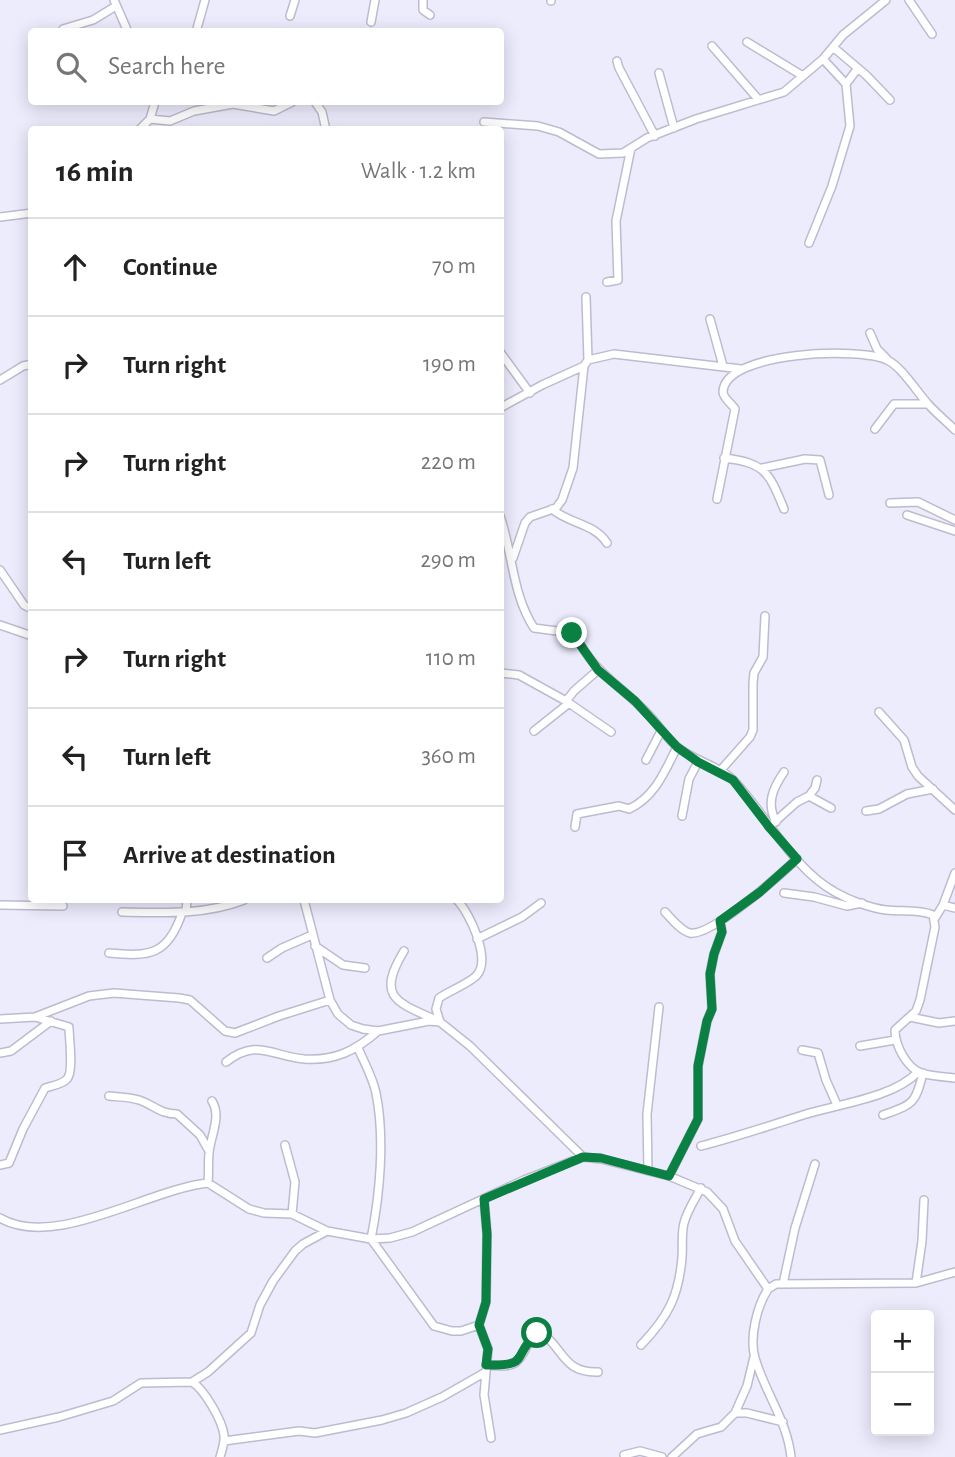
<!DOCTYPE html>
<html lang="en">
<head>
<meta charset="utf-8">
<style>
  body { margin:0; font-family:"Alegreya Sans",sans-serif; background:#f2f2f2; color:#222 }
  .controls { position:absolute; right:21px; bottom:21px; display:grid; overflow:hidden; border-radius:7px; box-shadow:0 4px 18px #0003 }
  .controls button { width:63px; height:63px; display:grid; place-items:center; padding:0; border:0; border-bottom:2px solid #e0e0e0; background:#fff; color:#222; font:35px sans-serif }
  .stop { position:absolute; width:21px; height:21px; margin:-16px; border:5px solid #0b8043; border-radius:50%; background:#fff }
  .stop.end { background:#0b8043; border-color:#fff; box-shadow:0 2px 7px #0008 }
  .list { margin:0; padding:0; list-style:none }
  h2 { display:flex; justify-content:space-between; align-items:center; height:91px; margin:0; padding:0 28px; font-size:30px }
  h2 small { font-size:23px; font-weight:400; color:#767676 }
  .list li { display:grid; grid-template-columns:46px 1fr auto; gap:21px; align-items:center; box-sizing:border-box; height:98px; padding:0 28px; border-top:2px solid #e0e0e0 }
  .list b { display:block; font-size:26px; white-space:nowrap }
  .list em { font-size:23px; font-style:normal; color:#767676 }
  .icon { flex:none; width:38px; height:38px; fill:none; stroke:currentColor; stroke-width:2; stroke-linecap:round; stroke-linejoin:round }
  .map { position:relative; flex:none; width:955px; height:1457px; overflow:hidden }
  .search { position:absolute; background:#fff; box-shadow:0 4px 18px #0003; left:28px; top:28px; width:476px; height:77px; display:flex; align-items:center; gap:18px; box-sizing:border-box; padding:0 24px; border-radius:7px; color:#767676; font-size:26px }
  .panel { position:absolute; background:#fff; box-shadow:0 4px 18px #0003; left:28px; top:126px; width:476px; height:777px; border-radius:7px }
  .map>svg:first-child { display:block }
</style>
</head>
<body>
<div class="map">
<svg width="955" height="1457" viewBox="0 0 955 1457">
  <rect width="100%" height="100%" fill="#edecfd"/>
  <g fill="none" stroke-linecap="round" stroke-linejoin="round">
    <g stroke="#bdbbcf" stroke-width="10">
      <path id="minor" d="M114 0 128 32
        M423 0V10L430 15
        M909 0 932 34
        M551 1V0
        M290 16 295 0
        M371 22 375 0
        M63 29 93 20 116 6
        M196 32 205 0
        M747 42 803 76
        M712 46 758 99
        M833 47 866 75 890 100
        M617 61 619 68 655 136
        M659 73 674 128
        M846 84 858 68
        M315 102 322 112 326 130
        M150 119 170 121 194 111 233 104 274 111 292 102
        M484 122 538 126 559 132 599 154 623 153 647 138 696 119 784 92 823 59 843 35 886 0
        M139 130 150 119 155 102
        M0 217 32 213
        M809 243 832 186 850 126 846 84 823 59
        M607 282 618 280 616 221 631 148
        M710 319 723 366
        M870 333 877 349 887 359
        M500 352 530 393
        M588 360 614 354 741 369
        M0 380 23 366 32 364
        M500 408 542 385 584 366
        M875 429 894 404H928
        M724 458C765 463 769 472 784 509
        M762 468 805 459 820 460 829 495
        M717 499 735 409C732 404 723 398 723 392 724 351 861 347 887 360 901 366 917 392 928 404 936 413 946 421 955 430
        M890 503 918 502 955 520
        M552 509C569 524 594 523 607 543
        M907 515 955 531
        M500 516C513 554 512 594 534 628L572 633 576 635C590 670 624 688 648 714 659 725 667 740 680 749 696 761 723 768 735 782 766 815 794 870 835 892 849 900 870 908 886 910 902 912 918 909 933 915L935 927 920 1000 916 1011 895 1030C895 1045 906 1067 921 1073 931 1076 944 1077 955 1078
        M513 558 525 523 530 517 556 508 562 500 573 468 584 366 588 360 586 297
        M0 570 24 605 32 609
        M0 625 32 636
        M598 670 574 691 566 701 611 732
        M500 673 519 675 566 701
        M879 712 904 740 912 767 918 776 955 810
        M534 731 568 704
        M646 760 661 731
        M720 771 750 737 753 730V683L754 673 763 657 765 616
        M809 796 831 808
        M866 811 879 809 907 794 933 789
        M682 816 689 779 698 762
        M776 822C766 803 773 788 784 772
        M575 827 577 814 619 806 629 809C655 797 665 771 677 747
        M769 827 797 802 809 796 815 788 817 780
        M784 893 814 897 847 906 862 903
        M304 900 330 1000 338 1014 351 1025 363 1029 378 1031 429 1021 440 1022 470 1046 583 1157
        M0 905 63 906
        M943 905 955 908
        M122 912C164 913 205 915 244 900
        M186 912 187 900
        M665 912C671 918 681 931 690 933 711 937 781 874 797 859
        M935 918 943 905 955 873
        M477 939 522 917 541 903
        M315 946 343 965 365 968
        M404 951C376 997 396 1002 436 1020
        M109 953C150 957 168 955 182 913
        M267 958 282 948 312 935
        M35 1017 89 996 114 993 179 998 190 1000 225 1031 235 1033 279 1016 330 1000
        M910 1017 939 1023 955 1021
        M0 1019 35 1017 69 1027C69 1038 74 1072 67 1079 63 1084 52 1086 45 1088L23 1129 9 1163 0 1165
        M440 1022 436 1009 439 998C449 991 470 983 477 975 491 959 470 913 457 900
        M860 1046 895 1040
        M358 1048C364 1062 373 1078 376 1093 385 1138 380 1194 371 1239L434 1326 452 1331H461L479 1325
        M802 1050 818 1053 826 1080 837 1105
        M0 1053 11 1051 51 1021
        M226 1062C257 1038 271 1056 304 1059 335 1061 355 1051 378 1031
        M109 1096C119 1097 130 1097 139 1100 154 1105 160 1114 177 1114L200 1135 209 1151
        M883 1115C913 1104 915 1105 923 1073
        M285 1145 295 1182 292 1214
        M701 1146C736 1137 769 1126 803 1115 838 1104 893 1098 918 1072
        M648 1171 647 1114 659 1007
        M669 1176 698 1119V1066L707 1021 712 1009 710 974 714 954 722 932 720 921
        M208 1183C209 1173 208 1163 209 1153 210 1137 222 1117 212 1101
        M484 1199 487 1234 486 1302 479 1325 488 1349 484 1395 491 1438
        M0 1218C55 1250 149 1189 208 1183L249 1209 264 1213 292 1214 327 1231
        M916 1283 922 1241 924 1200
        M783 1284 795 1228 815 1164
        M768 1289C757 1306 749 1338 755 1358 765 1393 787 1420 791 1457
        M641 1345C668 1317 679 1296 682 1257 683 1246 681 1234 684 1223 687 1211 695 1199 701 1188
        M486 1365C495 1365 508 1368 515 1363 527 1355 525 1338 541 1332 564 1349 563 1373 598 1372
        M192 1382C204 1389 222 1420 224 1435 225 1442 222 1450 220 1457
        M735 1413H747L783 1422
        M0 1430 59 1417 113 1401 141 1383 192 1382 208 1372 251 1333 260 1305 273 1281 295 1251 303 1244 327 1231 371 1239 390 1238 412 1232 524 1180 583 1157 601 1159 669 1176 707 1192 723 1209 735 1241 768 1289 776 1284 916 1283 955 1272
        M224 1441 299 1431 315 1433 382 1420 406 1413 442 1397 484 1373
        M624 1455 640 1451 662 1457
        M672 1457 697 1434 721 1427 735 1413 747 1386 754 1357"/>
    </g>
    <use href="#minor" stroke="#fff" stroke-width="7"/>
  </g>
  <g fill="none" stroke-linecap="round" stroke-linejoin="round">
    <path stroke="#0b8043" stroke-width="9" d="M537 1333C511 1357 531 1366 486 1365L488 1349 479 1325 486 1302 487 1234 484 1199 583 1157 601 1158 669 1176 698 1119V1066L707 1021 712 1009 710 974 714 954 722 932 720 921 760 892 797 859 769 827 733 780 698 762 677 747 635 701 598 670 572 633"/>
  </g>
</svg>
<div class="controls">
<button>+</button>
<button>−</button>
</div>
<div class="stop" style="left:537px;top:1333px"></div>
<div class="stop end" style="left:572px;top:633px"></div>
<div class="search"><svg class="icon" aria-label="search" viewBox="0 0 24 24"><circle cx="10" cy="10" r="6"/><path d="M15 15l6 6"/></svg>Search here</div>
<section class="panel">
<h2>16 min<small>Walk · 1.2 km</small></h2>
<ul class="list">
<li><svg class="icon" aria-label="ahead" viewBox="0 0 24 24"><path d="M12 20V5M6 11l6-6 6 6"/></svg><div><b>Continue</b></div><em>70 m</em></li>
<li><svg class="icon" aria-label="right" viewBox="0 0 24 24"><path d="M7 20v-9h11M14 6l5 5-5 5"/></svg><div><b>Turn right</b></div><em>190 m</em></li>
<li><svg class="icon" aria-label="right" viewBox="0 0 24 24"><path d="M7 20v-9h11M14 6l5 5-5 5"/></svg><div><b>Turn right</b></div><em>220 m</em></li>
<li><svg class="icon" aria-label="left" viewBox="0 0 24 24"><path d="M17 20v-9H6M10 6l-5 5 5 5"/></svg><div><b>Turn left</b></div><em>290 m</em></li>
<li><svg class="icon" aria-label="right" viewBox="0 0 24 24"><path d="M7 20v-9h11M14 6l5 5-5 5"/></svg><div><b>Turn right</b></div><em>110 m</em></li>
<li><svg class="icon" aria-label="left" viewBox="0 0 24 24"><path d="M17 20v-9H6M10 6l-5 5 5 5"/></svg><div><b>Turn left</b></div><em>360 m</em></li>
<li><svg class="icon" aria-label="arrive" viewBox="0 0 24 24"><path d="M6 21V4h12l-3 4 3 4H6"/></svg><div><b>Arrive at destination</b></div></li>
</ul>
</section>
</div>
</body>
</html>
